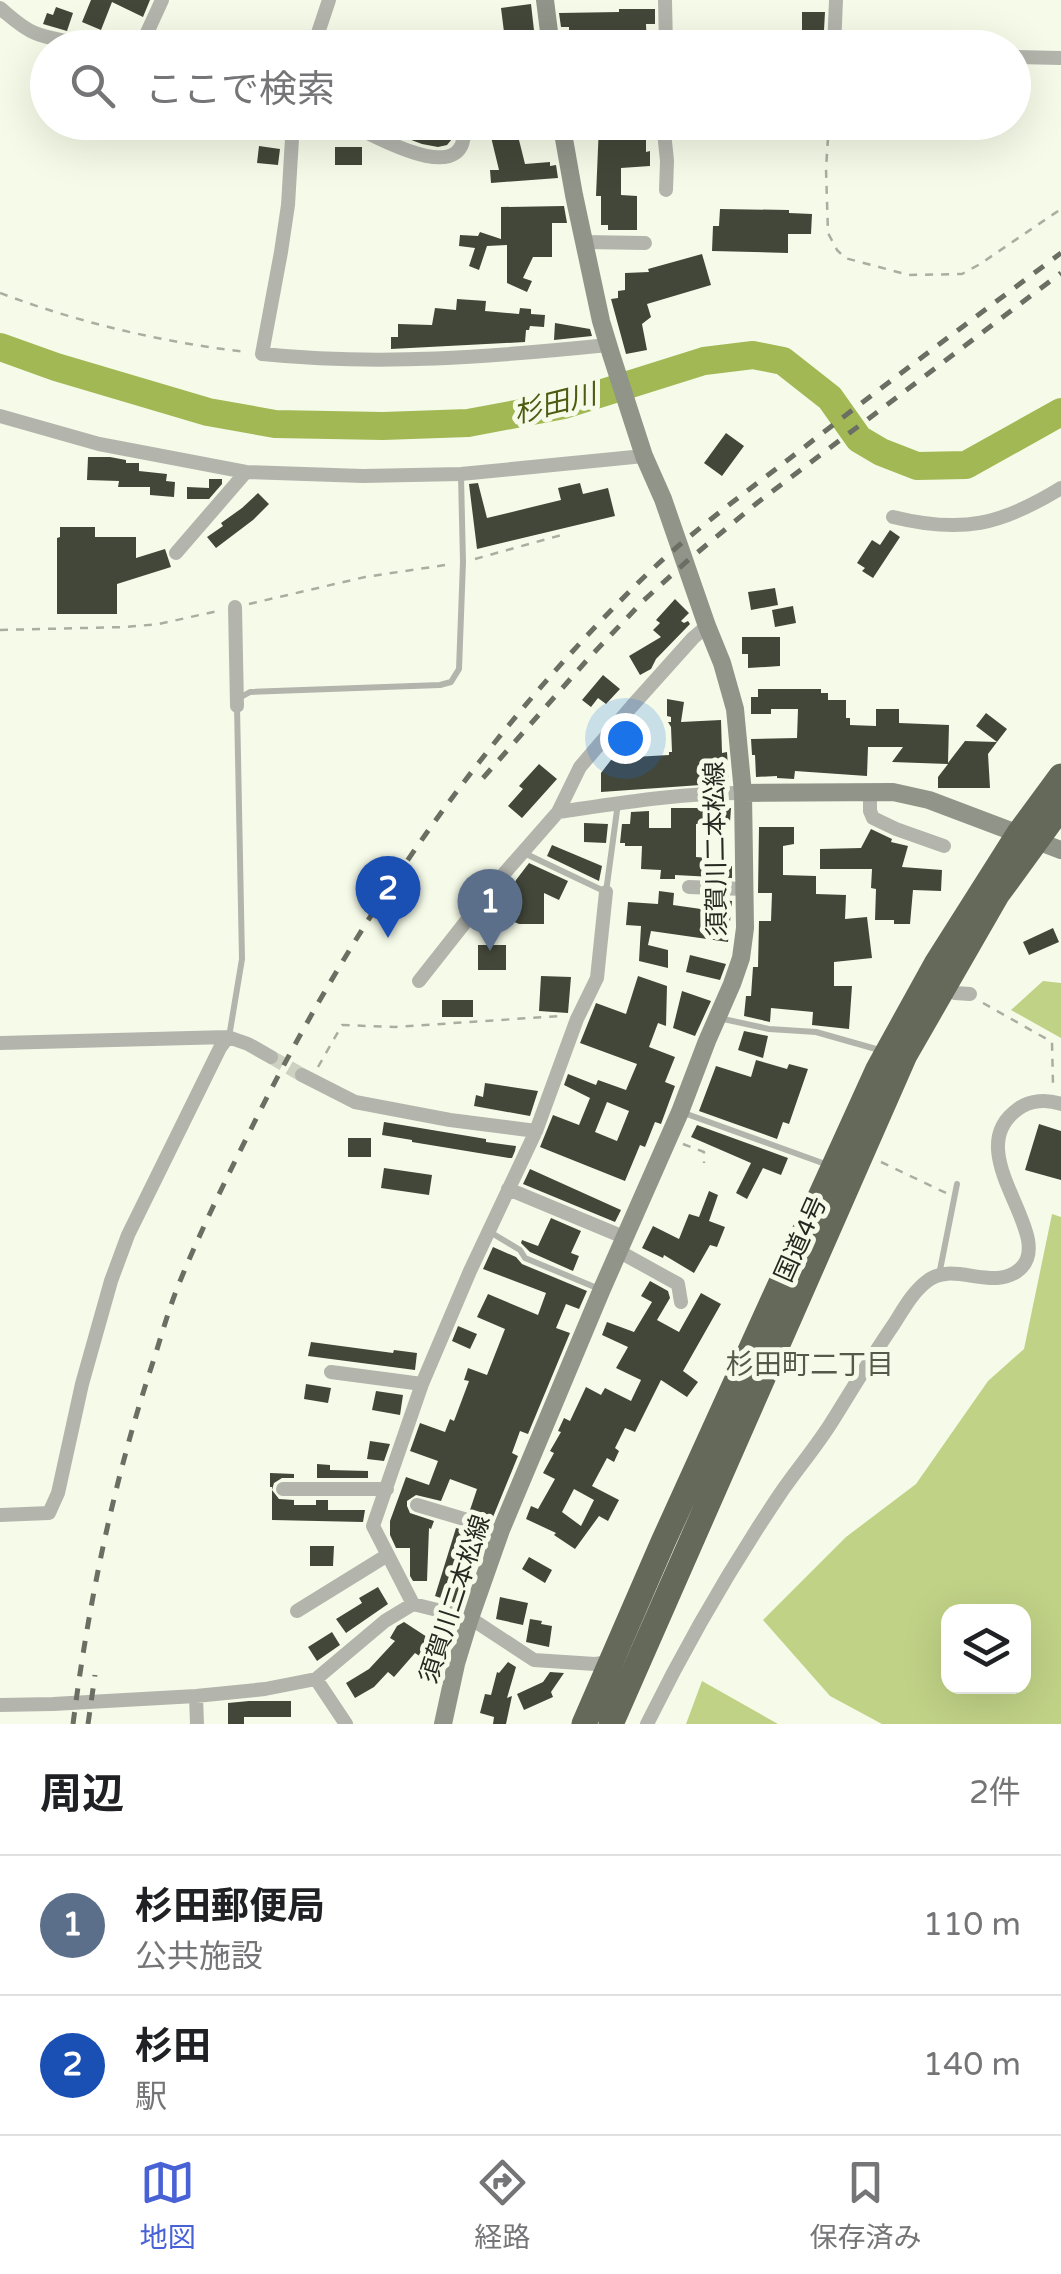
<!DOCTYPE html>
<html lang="ja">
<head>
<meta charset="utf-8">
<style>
  body { margin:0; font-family:"Varela Round","Noto Sans JP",sans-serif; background:#f6f6f6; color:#202124 }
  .controls { position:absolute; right:30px; bottom:30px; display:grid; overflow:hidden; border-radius:20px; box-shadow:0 10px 40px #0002 }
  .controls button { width:90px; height:90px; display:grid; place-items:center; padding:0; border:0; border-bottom:2px solid #e0e0e0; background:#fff; color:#202124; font:50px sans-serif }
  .you { position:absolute; left:625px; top:738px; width:35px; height:35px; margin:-25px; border:8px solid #fff; border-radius:50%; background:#1a73e8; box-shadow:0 0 0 15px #1a73e833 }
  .badge { display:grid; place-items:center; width:65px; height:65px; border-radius:50%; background:#4862d6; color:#fff; font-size:32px; font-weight:700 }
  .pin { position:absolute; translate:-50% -82px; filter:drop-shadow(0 2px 5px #0008) }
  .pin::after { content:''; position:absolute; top:52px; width:35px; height:30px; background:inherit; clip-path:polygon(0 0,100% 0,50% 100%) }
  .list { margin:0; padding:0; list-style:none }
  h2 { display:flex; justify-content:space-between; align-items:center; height:130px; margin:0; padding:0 40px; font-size:42px }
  h2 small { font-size:32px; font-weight:400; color:#757577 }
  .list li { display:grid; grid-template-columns:65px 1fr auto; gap:30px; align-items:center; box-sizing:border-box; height:140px; padding:0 40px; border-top:2px solid #e0e0e0 }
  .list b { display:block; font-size:38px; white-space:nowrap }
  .list p { margin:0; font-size:32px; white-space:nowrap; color:#757577 }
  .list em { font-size:32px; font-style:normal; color:#757577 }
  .icon { flex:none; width:55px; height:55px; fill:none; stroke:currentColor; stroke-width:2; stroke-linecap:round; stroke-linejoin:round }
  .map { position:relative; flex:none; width:1061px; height:1724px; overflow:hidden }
  .search { position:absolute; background:#fff; box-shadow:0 10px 40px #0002; left:30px; right:30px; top:30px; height:110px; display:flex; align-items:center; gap:25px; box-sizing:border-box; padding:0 35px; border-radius:55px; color:#757577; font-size:38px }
  .sheet { height:410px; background:#fff }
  nav { display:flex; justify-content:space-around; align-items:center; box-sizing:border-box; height:140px; border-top:2px solid #e0e0e0; background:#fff; font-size:28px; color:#757577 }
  nav a { display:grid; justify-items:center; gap:5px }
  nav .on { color:#4862d6 }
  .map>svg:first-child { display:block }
</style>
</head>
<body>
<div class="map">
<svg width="1061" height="1724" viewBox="0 0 1061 1724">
  <rect width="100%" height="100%" fill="#f6fbe9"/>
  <path fill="#c0d286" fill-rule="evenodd" d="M1043 981 1061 983V1038L1011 1010Z
    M1052 1214 1061 1217V1724H882L830 1696 763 1620 846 1537 916 1484 988 1381 1024 1349ZM948 1612H1024V1686H948Z
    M702 1681 778 1724H686Z"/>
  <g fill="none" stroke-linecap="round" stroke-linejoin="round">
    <path stroke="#a2b854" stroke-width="28" d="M0 347 56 367 208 412 275 424 383 426 468 423 564 405 704 361 753 355 783 361 830 398 859 439 881 452 917 466 966 465 1061 412"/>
  </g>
  <path fill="#434739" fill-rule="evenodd" d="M91 0H150L143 17 112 2 101 30 82 22Z
    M531 4 536 48H506L501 8Z
    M56 7 73 13 67 31 43 24 47 13 53 15Z
    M619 9H655V24H646L647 48H569V27H561L559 13 619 12Z
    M802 12H825L824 30H802Z
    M401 122H426L425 129 452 131V139L447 145 438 147 422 144 398 135Z
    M495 122H533L534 135 518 136 525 164 550 162V166L556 165 558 178 491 183 490 170H499L491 137H473L474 126H495Z
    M599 125H613V128H646V152L650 151V166L621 168V195L637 196V230H608V225H601V196H596Z
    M259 146 280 149 278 165 257 163Z
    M335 147H362V165H335Z
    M564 206 567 223H552V257H533L523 278 532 281 527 292 507 283V245L487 246 479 270 469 266 475 248 459 246 460 235 478 236 480 232 501 239V207Z
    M720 209 789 210V213L812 214 811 234H788V253L712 251 713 226H719Z
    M702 254 711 285 647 304 651 317 642 324 647 350 626 354 611 299 618 298V291L625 290V273L649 272 648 269Z
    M457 299 486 301 485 311 519 314 520 308 531 309V314L545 315 544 327 530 326 529 330H526L525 342 391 349V337H398V324L432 325 435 308 456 310Z
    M555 323 590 329 592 336 554 340Z
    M726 433 744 446 722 476 704 463Z
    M88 457H110L126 460V463H139V471L167 474 166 481 175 482 174 497 150 495V487H118L119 481 87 480Z
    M209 479H222V484L209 499H187V487L209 488Z
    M478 483 487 518 561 500 558 488 580 483 583 494 608 488 615 516 477 549 469 484Z
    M258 493 269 504 253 520 216 548 207 537 223 526 221 523 242 508Z
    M60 527H95V537H136V558L165 549 171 567 117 584V614H57V538L60 537Z
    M890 530 900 537 873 578 862 571 865 568 857 563 872 540 880 545Z
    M775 588 778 605 751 610 748 592Z
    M675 599 689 613 681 621 684 623 688 621 690 624 656 659 651 669 640 675 629 656 661 637 653 630 660 623 656 620Z
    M793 606 796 623 775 627 772 610Z
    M742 637H780V666L748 668V654H742Z
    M603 675 620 689 606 704 598 698 591 707 582 700Z
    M758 689H821V693H828V700H846V718H850V725L876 726V709H899V723L949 725 948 763 965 741 997 742 988 754 990 788H938V777L948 764 892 762 903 747H868L867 776 795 771 794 779 777 778V776L756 777 755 755H752L751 739 797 738 798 709H771V714H751V697H758Z
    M667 699 684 702 681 722 721 720 722 753 727 752 729 783 601 792V773L631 734 644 744 634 757 669 755V752H672L671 727 668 722H671V717L667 716Z
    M986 713 1007 729 997 742 976 726Z
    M539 764 557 779 522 818 508 806 523 789 519 786Z
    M671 808H731L730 822H702V824H696V857L709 858 708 865 732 866V878L675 875V879H660L661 870 641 869 642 846H625V843H620L622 824H630L631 812 649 811V828H671Z
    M584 823 608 824 606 843 584 842Z
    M759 827H794V844L783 846V875L816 876V894L846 895 845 919 867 917 872 958 834 962V986H852L849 1029 812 1025 813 1012 771 1008 770 1022 744 1016 746 996H751L753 967H758L759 921H771L772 893H758Z
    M871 829 892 839 891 842 908 846 902 867 942 870 941 891 913 890 910 924H894V920H875L876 889 871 888 872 869H820V849L861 848Z
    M552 845 602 866 599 881 547 856Z
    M529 863 568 881 559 900 544 893V924H519L493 913 501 895 508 898 516 880Z
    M659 891 674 893 673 905 701 909 702 898 732 901 728 942 651 931 648 945 668 950V968L639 961 641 926 626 925 628 902 658 904Z
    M1053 928 1059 942 1029 955 1023 942Z
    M478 945H506V970H478Z
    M690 955 726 964 720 980 686 972Z
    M541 976 571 977 568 1013 539 1011Z
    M638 976 667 986 666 1026 658 1023 649 1047 675 1057 665 1082 675 1086 661 1124 655 1122 645 1147 640 1145 625 1181 540 1147 553 1115 579 1125 590 1098 564 1085 568 1074 596 1085 598 1080 626 1090 637 1064 580 1043 596 1003 626 1014ZM607 1102 629 1111 617 1141 595 1132Z
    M682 991 711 1001 695 1036 673 1028Z
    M442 1000H473V1017H442Z
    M744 1031 768 1036 763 1058 738 1050Z
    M756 1060 787 1069 789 1064 808 1069 789 1124 783 1122 777 1139 699 1111 716 1066 751 1077Z
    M485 1083 538 1091 530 1116 474 1106 476 1095 483 1097Z
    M384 1122 486 1139V1142L516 1146 515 1151 512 1158H509L412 1142V1140L382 1135Z
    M1039 1124 1061 1131V1180L1025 1170Z
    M697 1125 788 1158 781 1175 763 1168 747 1199 736 1193 751 1163 691 1137Z
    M348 1138H371V1157H348Z
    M384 1168 432 1175 429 1195 381 1188Z
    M530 1169 621 1210 615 1222 523 1184Z
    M709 1191 718 1195 709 1221 725 1227 717 1247 710 1245 694 1273 664 1255 663 1258 642 1248 653 1226 679 1239 689 1214 699 1217Z
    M551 1218 581 1231 571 1253 579 1256 573 1271 530 1252 521 1243 522 1240 538 1246Z
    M493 1247 516 1257 522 1264 587 1291 579 1309 566 1304 556 1328 570 1333 528 1434 520 1431 512 1453 518 1456 493 1517 470 1510 477 1489 450 1479 441 1501 416 1495 407 1501V1506L410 1513 434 1521 431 1529 429 1528 427 1581H413L410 1576V1548H396L390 1535V1521L406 1477 429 1485 438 1461 410 1451 420 1423 445 1432 450 1419 454 1421 469 1381 464 1380 468 1368 487 1375 505 1329 477 1317 488 1294 538 1315 546 1293 483 1269Z
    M650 1281 668 1291 670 1298 657 1320 679 1332 701 1293 721 1304 683 1371 698 1382 687 1397 661 1380 635 1432 625 1428 615 1448 619 1451 614 1462 607 1458 592 1486 619 1500 608 1521 599 1516 575 1549 554 1535 556 1533 526 1519 531 1506 538 1509 555 1479 543 1473 554 1453 550 1451 561 1432 558 1431 564 1418 570 1421 586 1387 601 1395 605 1388 631 1401 641 1380 616 1368 628 1347 602 1335 607 1322 634 1332 652 1302 641 1296ZM574 1489 594 1500 581 1526 562 1512Z
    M458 1326 477 1334 470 1349 452 1341Z
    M311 1342 393 1353 394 1350 417 1353 415 1370 308 1356Z
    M306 1384 331 1388 328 1403 304 1399Z
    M376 1391 403 1395 400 1415 372 1410Z
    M370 1441 390 1444 384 1461 367 1459Z
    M317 1464 330 1465V1470L368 1471V1478H317Z
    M270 1473 294 1474V1478H282L274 1483 272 1490 279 1499 294 1500V1505H316V1500H328V1510H365L363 1522 272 1520V1487H270Z
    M456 1528 478 1534 463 1583 469 1584 461 1605 435 1596Z
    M310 1546H334L333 1566H310Z
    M529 1557 552 1570 545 1583 522 1569Z
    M378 1587 388 1604 346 1633 336 1619 362 1603 359 1598Z
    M500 1597 528 1603 523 1625 496 1619Z
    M530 1619 542 1621 541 1624 552 1626 549 1647 526 1642Z
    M404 1622 447 1650 441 1663 430 1656 427 1661 415 1653 394 1677 388 1672 374 1687 355 1698 346 1683 369 1669 395 1641 390 1638 397 1626Z
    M332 1632 340 1645 317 1661 308 1647Z
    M508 1662 516 1667 507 1698 512 1696 506 1724H493L494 1717 480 1713 485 1694 491 1695 497 1672 499 1673Z
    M550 1672 564 1673 551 1692 553 1697 524 1710 517 1694 543 1682Z
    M249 1701H291V1717H244V1724H228V1703Z"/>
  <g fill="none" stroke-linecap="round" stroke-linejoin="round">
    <path stroke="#ccd1c1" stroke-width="14" stroke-dasharray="14 7" stroke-linecap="butt" d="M271 1057 302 1075"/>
    <path stroke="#aaaea0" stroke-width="2.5" stroke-dasharray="8 8" stroke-linecap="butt" d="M829 122 826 169 828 233 837 250 845 258 909 275 962 274 980 264 1061 209
      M0 293C80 323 161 342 246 352
      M475 559 565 534
      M249 604 365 577 452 564
      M0 630 126 627 159 624 222 610
      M983 1003 1052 1042 1053 1085
      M318 1067 342 1025 395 1027 560 1016
      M683 1144 704 1152V1163
      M881 1162 946 1193"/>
    <path stroke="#b3b5ad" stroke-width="6" d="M524 853 606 892 618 803
      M719 1018 769 1029 816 1032 883 1051
      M229 1037 242 959 237 706 241 697 250 692 440 685 451 682 459 669 463 562 461 476
      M684 1113 828 1165
      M490 1232 520 1250 525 1258 597 1288
      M939 1275 957 1184"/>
    <path stroke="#b3b5ad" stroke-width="14" d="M665 0 666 46 719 48
      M0 8C11 17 22 28 35 33 52 40 74 41 92 48
      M140 48 162 0
      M313 48 329 0
      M834 48 836 0
      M1014 57 1061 58
      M293 122 288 205 281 252 262 354C381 366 490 357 608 345
      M346 122C374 136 474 194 463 122
      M663 122 667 161 666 190
      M585 242 645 243
      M0 416 99 444 246 472 363 476 461 474 644 456
      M893 517C962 534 1001 525 1061 488
      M176 553 246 472
      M235 607 237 706
      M870 792V811L873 818 896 829 944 846
      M558 812C620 803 680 793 743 793
      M689 887 744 889
      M419 981 501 877 558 812 580 767 632 706 693 638 707 626
      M945 988 955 993 970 994
      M0 1043 228 1037 248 1044 271 1057
      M302 1075 355 1102 450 1120 536 1131
      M508 1189 626 1238
      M620 1252 678 1284 681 1302
      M331 1372 422 1384
      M283 1489H387
      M417 1505 501 1530
      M0 1515 49 1513 58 1493 82 1384 111 1281 128 1235 220 1048 228 1037
      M413 1604 373 1526 422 1384 470 1271 536 1131 577 1019 597 978 606 892
      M297 1611 386 1556
      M316 1679 346 1724
      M196 1696 197 1724
      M0 1705 53 1704 196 1696 265 1689 316 1679 385 1621 413 1604 470 1618 534 1660 595 1664 610 1662
      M647 1724C686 1645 731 1567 780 1494 797 1469 817 1446 833 1420 853 1388 872 1356 894 1324 903 1310 912 1293 926 1282 952 1259 993 1293 1020 1269 1058 1235 957 1152 1018 1109 1030 1100 1047 1099 1061 1104"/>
    <path stroke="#919489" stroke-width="18" d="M545 0 551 48
      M743 793 893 792 929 800 1061 850
      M443 1724 456 1664 470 1618 501 1530 602 1289 680 1112 707 1041 732 984 741 958 745 928 743 793 735 709 722 663 707 626 663 499 644 456 611 354 601 321 574 195 561 122"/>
    <path stroke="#656959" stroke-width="25" d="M584 1724 663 1542 878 1069 936 964 1019 833 1061 776
      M611 1724 905 1055 997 895 1061 807"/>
    <path stroke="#6b6e63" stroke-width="5" stroke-dasharray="12 12" stroke-linecap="butt" d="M483 778 588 659 643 601 686 562 757 503 1061 273
      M73 1724C89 1599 115 1475 155 1356 162 1333 169 1309 178 1286 200 1232 226 1179 252 1127 352 926 474 747 633 588 678 542 738 498 789 459 879 389 970 321 1061 253
      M88 1724 95 1675"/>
  </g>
  <g text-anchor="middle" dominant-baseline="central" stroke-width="10" stroke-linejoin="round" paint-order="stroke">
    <g font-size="25" fill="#262821" stroke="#f6fbe9">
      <text transform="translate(716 849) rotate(-91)">須賀川二本松線</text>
      <text transform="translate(801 1239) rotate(-66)">国道4号</text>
      <text transform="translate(455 1599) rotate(-72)">須賀川二本松線</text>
    </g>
    <g font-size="28" font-style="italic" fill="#4e5c13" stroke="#f6fbe9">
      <text transform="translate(555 404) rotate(-14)">杉田川</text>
    </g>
    <g font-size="28" fill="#55594a" stroke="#f6fbe9">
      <text x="810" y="1365">杉田町二丁目</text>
    </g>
  </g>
</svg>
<div class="controls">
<button><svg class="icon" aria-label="layers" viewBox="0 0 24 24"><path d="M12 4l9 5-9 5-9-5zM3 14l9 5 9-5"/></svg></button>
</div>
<div class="you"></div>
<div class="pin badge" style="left:490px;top:951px;background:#5c6f8a">1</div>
<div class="pin badge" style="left:388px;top:938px;background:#1a4fb4">2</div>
<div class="search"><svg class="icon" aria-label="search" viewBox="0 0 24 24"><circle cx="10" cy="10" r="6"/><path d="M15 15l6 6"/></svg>ここで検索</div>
</div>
<section class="sheet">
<h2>周辺<small>2件</small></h2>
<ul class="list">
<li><span class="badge" style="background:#5c6f8a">1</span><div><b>杉田郵便局</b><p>公共施設</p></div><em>110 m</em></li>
<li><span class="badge" style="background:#1a4fb4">2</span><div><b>杉田</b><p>駅</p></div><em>140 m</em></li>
</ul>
</section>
<nav>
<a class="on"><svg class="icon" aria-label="map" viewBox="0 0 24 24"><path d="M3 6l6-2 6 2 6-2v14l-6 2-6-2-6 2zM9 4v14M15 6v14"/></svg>地図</a>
<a><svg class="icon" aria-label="directions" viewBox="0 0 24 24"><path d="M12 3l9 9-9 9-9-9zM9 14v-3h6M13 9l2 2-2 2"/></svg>経路</a>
<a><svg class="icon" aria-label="saved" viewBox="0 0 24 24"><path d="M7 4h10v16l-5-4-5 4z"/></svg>保存済み</a>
</nav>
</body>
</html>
